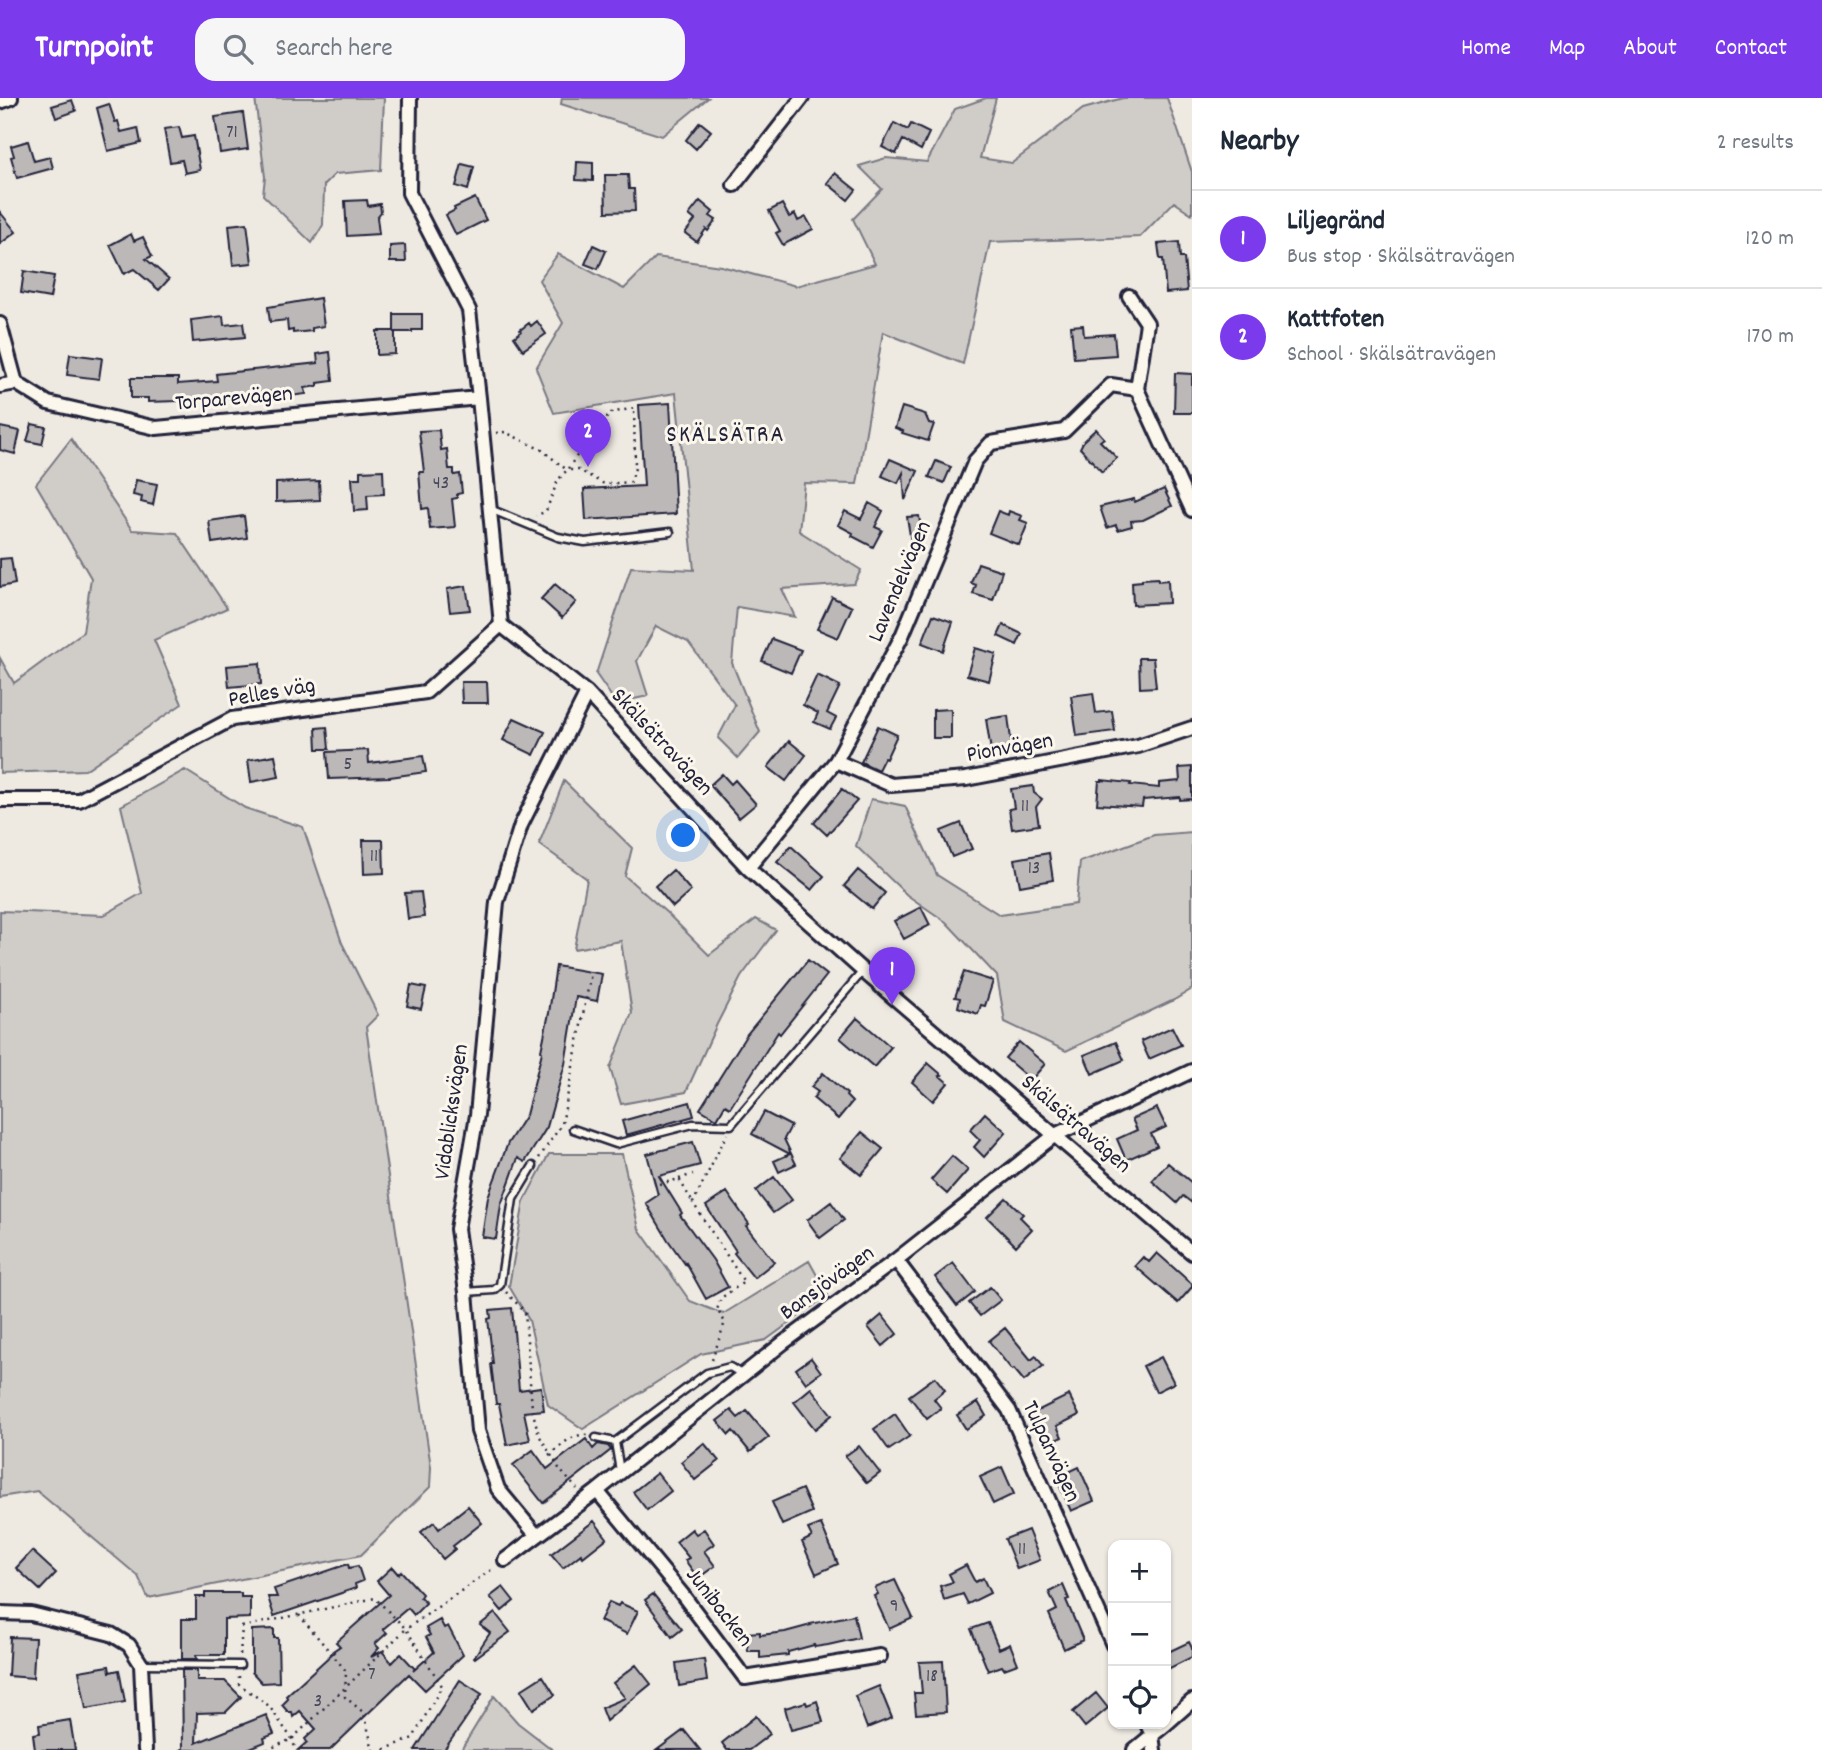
<!DOCTYPE html>
<html lang="en">
<head>
<meta charset="utf-8">
<style>
  body { margin:0; font-family:Dekko,sans-serif; background:#f6f6f7; color:#1f2937 }
  .controls { position:absolute; right:21px; bottom:21px; display:grid; overflow:hidden; border-radius:14px; box-shadow:0 2px 5px #0004 }
  .controls button { width:63px; height:63px; display:grid; place-items:center; padding:0; border:0; border-bottom:2px solid #e0e1e3; background:#fff; color:#1f2937; font:35px sans-serif }
  .you { position:absolute; left:684px; top:738px; width:24px; height:24px; margin:-18px; border:5px solid #fff; border-radius:50%; background:#1a73e8; box-shadow:0 0 0 10px #1a73e833 }
  .badge { display:grid; place-items:center; width:46px; height:46px; border-radius:50%; background:#7c3aed; color:#fff; font-size:23px; font-weight:700 }
  .pin { position:absolute; translate:-50% -58px; filter:drop-shadow(0 2px 4px #0008) }
  .pin::after { content:''; position:absolute; top:37px; width:24px; height:21px; background:inherit; clip-path:polygon(0 0,100% 0,50% 100%) }
  .list { margin:0; padding:0; list-style:none }
  h2 { display:flex; justify-content:space-between; align-items:center; height:91px; margin:0; padding:0 28px; font-size:30px }
  h2 small { font-size:23px; font-weight:400; color:#747a83 }
  .list li { display:grid; grid-template-columns:46px 1fr auto; gap:21px; align-items:center; box-sizing:border-box; height:98px; padding:0 28px; border-top:2px solid #e0e1e3 }
  .list b { display:block; font-size:26px; white-space:nowrap }
  .list p { margin:0; font-size:23px; white-space:nowrap; color:#747a83 }
  .list em { font-size:23px; font-style:normal; color:#747a83 }
  .icon { flex:none; width:38px; height:38px; fill:none; stroke:currentColor; stroke-width:2; stroke-linecap:round; stroke-linejoin:round }
  .map { position:relative; flex:none; width:1192px; height:1652px; overflow:hidden }
  header { display:flex; align-items:center; gap:42px; box-sizing:border-box; height:98px; padding:0 35px; background:#7c3aed; color:#fff }
  header strong { font-size:33px }
  nav { display:flex; gap:38px; margin-inline-start:auto; font-size:24px }
  .search { width:490px; height:63px; background:#f6f6f7; display:flex; align-items:center; gap:18px; box-sizing:border-box; padding:0 24px; border-radius:21px; color:#747a83; font-size:26px }
  main { display:flex }
  aside { flex:1; background:#fff }
  .map>svg:first-child { display:block }
</style>
</head>
<body>
<header>
<strong>Turnpoint</strong>
<div class="search"><svg class="icon" aria-label="search" viewBox="0 0 24 24"><circle cx="10" cy="10" r="6"/><path d="M15 15l6 6"/></svg>Search here</div>
<nav><a>Home</a><a>Map</a><a>About</a><a>Contact</a></nav>
</header>
<main>
<div class="map">
<svg width="1192" height="1652" viewBox="0 0 1192 1652">
  <rect width="100%" height="100%" fill="#eeeae2"/>
  <filter id="ink" filterUnits="userSpaceOnUse"><feTurbulence type="fractalNoise" baseFrequency=".0143" numOctaves="2"/><feDisplacementMap in="SourceGraphic" scale="14" xChannelSelector="R" yChannelSelector="G"/><feConvolveMatrix kernelMatrix="1 2 1 2 8 2 1 2 1" color-interpolation-filters="sRGB"/></filter>
  <g filter="url(#ink)">
    <path fill="#d0cdc9" stroke="#797882" stroke-width="2" d="M255 0H384L381 72 335 76 324 87 323 127 312 145 263 97 265 79Z
      M562 0H708L662 38 561 6Z
      M986 0H996L980 60 1012 65 1083 11 1123 0H1167L1192 74V116L1174 104 1140 139 990 144 963 266 883 234 857 386 804 385 799 433 861 472 854 486 782 491 795 519 737 509 732 565 760 634 738 660 718 640 735 607 688 544 656 528 637 563 648 598 616 605 596 576 631 469 694 472 676 295 554 315 536 270 563 225 539 182 558 156 624 191 656 159 721 168 796 188 875 166 853 121 882 91 859 68 886 60 927 64 955 11Z
      M71 341 132 432 177 435 227 510 154 542 182 606 85 672 0 675V560L14 585 83 534 91 480 36 386Z
      M185 672 245 710 303 729 342 845 378 917 366 929 431 1369 430 1389 361 1457 148 1500 138 1478 37 1393 0 1399V813L104 817 142 795 121 708Z
      M564 683 632 750 625 778 668 816 709 857 756 821 776 832 741 879 717 926 686 994 621 1006 610 970 632 915 621 843 574 851 587 781 539 746Z
      M871 701 905 708 937 777 1000 817 1076 806 1080 764 1154 737 1192 734V891L1174 902 1066 953 1005 924 997 878 946 824 907 797 856 748Z
      M549 1056H622L639 1131 690 1203 723 1216 809 1163 828 1197 766 1242 701 1256 583 1331 548 1307 529 1222 509 1188 524 1103Z
      M494 1598 518 1625 553 1652H461Z"/>
    <path fill="#bcb8b8" stroke="#22223b" stroke-width="2" d="M72 2 76 13 56 20 52 8Z
      M109 6 115 24 118 23 121 34 138 30 141 45 108 53 97 10Z
      M243 15 248 51 220 55 215 19Z
      M700 24 711 33 696 51 686 42Z
      M894 25 908 32 911 26 929 35 921 52 903 42 896 56 882 49Z
      M179 29 182 40 194 38 200 72 185 75 182 62 170 64 164 31Z
      M28 43 34 63 50 59 53 70 17 80 11 59 14 58 11 48Z
      M577 64 593 65V83L576 82Z
      M462 66 474 69 468 92 456 88Z
      M835 75 856 92 848 102 827 85Z
      M605 77H628L629 91H634L635 113 606 114Z
      M475 100 486 122 456 137 446 117 455 112 454 110Z
      M367 102 368 108 380 106 381 114 377 119 379 136 347 138 345 103Z
      M700 103 713 114 710 118 716 122 708 133 706 131 697 144 685 135 695 122 689 117Z
      M782 106 789 119 795 116 798 123 806 119 813 131 783 147 776 135 780 133 769 113Z
      M0 114 16 134 0 146Z
      M247 125 252 165 233 167 229 127Z
      M131 136 134 143 143 139 152 158 146 161 169 181 159 192 134 171 124 176 110 147Z
      M1179 144 1180 160H1184L1187 193 1166 195 1163 161H1160L1158 146Z
      M405 147 406 164H390V148Z
      M593 147 606 153 598 171 585 166Z
      M24 173 54 178 50 200 21 195Z
      M320 200 324 228 312 230V233L293 235V232L288 233 287 222 270 224 268 209Z
      M394 216H422V232H412V234H395V256L377 257V233H394Z
      M223 218 224 227 243 225 245 239 193 244 191 222Z
      M537 223 546 236 523 252 514 239 521 234 520 232 529 225 531 228Z
      M1083 227 1084 238 1114 236 1116 257 1074 260 1071 228Z
      M330 254 333 283 318 285V288L305 290 306 296 283 299 282 293 248 296V298L226 300V298L178 303 148 304V300H131V280H178V286L217 283 216 276 318 265 317 256Z
      M70 256 102 260 99 281 67 277Z
      M1175 275 1192 276V315H1174Z
      M670 305 676 416 586 422 584 391 644 388 639 307Z
      M902 309 925 316 929 325 934 326 928 343 902 335 903 333 895 330Z
      M32 326 46 329 42 346 27 343Z
      M0 329 20 333 15 356 0 352Z
      M1096 331 1104 340 1100 343 1117 360 1102 374 1080 350 1084 342Z
      M439 332 441 352 447 351 449 371H454V377L460 376 462 395 457 396V400L452 401 455 429 430 431 428 410 422 411 419 374H424L419 333Z
      M890 361 918 373 905 402 903 375 898 385 882 378Z
      M936 363 951 369 944 385 929 379Z
      M383 372 384 396 367 397 368 412 354 413 352 380H360V373Z
      M136 382 157 386 153 407 141 404 142 399 133 397Z
      M319 383 320 402 276 404V385Z
      M1164 391 1172 408 1143 422 1131 423 1132 428 1118 432 1116 427 1107 430 1100 409 1134 401 1135 404Z
      M869 405 883 413 875 429 882 432 873 449 852 438 853 435 838 427 845 413 861 421Z
      M998 413 1008 417 1009 413 1022 418 1020 422 1028 425 1019 447 989 435Z
      M244 418 247 440 212 445 209 423Z
      M919 418 923 443 911 444 907 419Z
      M11 460 15 486 0 489V461Z
      M978 465 1002 473 993 502 973 496 976 487 971 485Z
      M1158 480V483L1168 482 1169 505 1133 507 1132 484 1142 483V481Z
      M555 486 576 504 562 520 541 501Z
      M466 488 470 512 450 514 447 491Z
      M832 499 852 509 838 540 817 531Z
      M933 517 953 524 943 553 922 545Z
      M1003 527 1022 536 1017 547 998 538Z
      M772 541 801 552 791 575 762 563Z
      M975 550 996 556 989 583 967 577Z
      M1139 560H1153L1156 589 1140 590Z
      M260 565 261 586 229 589 227 568Z
      M817 577 840 588 827 615 836 620 830 631 814 624 818 615 803 607Z
      M461 584H487L488 605H462Z
      M1093 595 1096 615 1112 613 1115 633 1077 638 1071 598Z
      M951 611V640H933V612Z
      M1008 618 1012 650 991 653 986 621Z
      M514 620 545 634 534 657 503 642Z
      M878 628 897 637 886 661 884 660 878 672 861 664Z
      M327 629 329 651H317L316 630Z
      M789 643 806 657 786 683 768 669Z
      M368 652 369 665 423 658 426 674 390 679 329 681 327 654Z
      M275 657 279 679 251 684 248 662Z
      M1192 669V701L1180 702V699L1143 702 1142 709 1097 706 1099 683H1102V682L1131 685 1130 687 1159 690V685L1180 683 1179 670Z
      M722 676 731 686 735 682 756 706 739 720 710 687Z
      M1033 688 1034 695 1042 701 1036 709 1039 727 1012 731 1009 711 1014 710 1011 691Z
      M842 691 857 703 827 737 814 725Z
      M961 725 972 751 952 759 941 733Z
      M363 742H383L384 775 364 776Z
      M791 748 824 778 812 792 777 764Z
      M1049 755 1053 782 1020 788 1015 761Z
      M673 772 691 793 673 809 655 788Z
      M858 772 885 795 872 811 844 788Z
      M421 794 424 819 408 821 405 795Z
      M921 809 930 827 904 841 894 823Z
      M808 862 827 877 780 936 778 934 730 1010 725 1007 717 1021 700 1011 747 936Z
      M556 868 602 876 597 903 576 899 565 966 547 1029 525 1064 518 1060 501 1107 496 1141 482 1139 488 1099 508 1045 526 1017 542 954 541 953 549 915Z
      M964 874 993 883 985 908 981 907 978 916 958 909 960 900 955 899Z
      M411 887 426 890 421 911 407 908Z
      M857 920 891 949 874 969 840 940Z
      M1172 929 1181 947 1149 961 1141 943Z
      M1019 944 1045 966 1031 982 1005 960Z
      M1116 944 1124 962 1092 976 1084 957Z
      M928 965 942 977 940 978 948 985 933 1003 912 984Z
      M823 975 847 996 846 998 852 1004 838 1021 813 1000 818 994 811 989Z
      M690 1004 694 1018 626 1037 622 1023Z
      M1157 1010 1166 1029 1151 1036 1157 1048 1126 1062 1117 1041 1137 1032 1132 1021Z
      M764 1014 791 1028 784 1041 796 1066 779 1074 774 1063 790 1056 752 1036Z
      M985 1015 1006 1034 984 1059 974 1049 980 1042 970 1032Z
      M862 1034 883 1051 861 1077 840 1060Z
      M693 1044 700 1067 659 1078 682 1115 680 1117 713 1162 728 1189 706 1201 686 1165 685 1166 668 1142 646 1105 658 1097 647 1056Z
      M952 1058 968 1072 947 1096 931 1082Z
      M1168 1065 1192 1085V1105L1183 1098 1177 1105 1152 1083Z
      M774 1079 792 1102 773 1115 756 1093Z
      M727 1094 749 1126 746 1128 774 1164 754 1180 734 1155 736 1153 706 1108Z
      M1006 1100 1023 1116 1020 1119 1032 1131 1016 1148 987 1119Z
      M831 1104 844 1122 820 1140 807 1122Z
      M1157 1155 1192 1186V1189L1178 1205 1135 1168 1143 1159 1149 1164Z
      M953 1165 975 1194 957 1208 935 1179Z
      M990 1189 1001 1202 980 1218 969 1205Z
      M512 1210 519 1292 541 1289 544 1312 524 1314 530 1342 507 1347 499 1306H496L491 1266H493L488 1221 491 1220 490 1212Z
      M882 1217 897 1236 883 1248 868 1229Z
      M1005 1230 1031 1262 1036 1258 1043 1268 1024 1283 1014 1271 1012 1272 989 1243Z
      M1161 1259 1174 1285 1156 1294 1143 1268Z
      M811 1260 821 1274 806 1285 796 1271Z
      M935 1279 945 1292 934 1301 941 1310 927 1321 909 1298Z
      M811 1290 832 1317 815 1331 794 1304Z
      M1069 1297 1079 1317 1057 1328 1062 1339 1046 1347 1038 1332 1041 1331 1033 1315Z
      M978 1304 986 1318 966 1331 957 1317Z
      M731 1312 738 1320 747 1313 769 1339 750 1354 733 1333 729 1337 717 1323Z
      M895 1316 910 1338 889 1352 874 1331Z
      M586 1341 593 1351 598 1346 608 1348 611 1352 543 1405 513 1367 533 1352 547 1371Z
      M704 1345 719 1363 695 1382 681 1364Z
      M859 1348 880 1375 867 1385 845 1358Z
      M1002 1369 1014 1396 993 1406 980 1379Z
      M1079 1369 1094 1403 1071 1413 1056 1380Z
      M657 1375 671 1393 647 1412 633 1394Z
      M802 1391 812 1414 782 1427 772 1404Z
      M468 1408 482 1425 453 1448 455 1451 443 1461 421 1434 434 1424 439 1431Z
      M594 1423 607 1440 583 1459 581 1456 563 1470 551 1456Z
      M821 1426 838 1466 816 1476 802 1444 812 1439 808 1431Z
      M692 1431 696 1436 704 1431 714 1446 704 1453 715 1468 698 1480 685 1462 689 1460 676 1444Z
      M1028 1432 1040 1462 1017 1471 1005 1441Z
      M32 1453 56 1475 40 1492 16 1470Z
      M348 1466 349 1470 358 1468 363 1483 355 1486 356 1490 274 1518 268 1499H277L274 1491Z
      M966 1467 975 1484 983 1480 990 1495 968 1506 963 1496 944 1502 940 1488 953 1484 949 1476Z
      M392 1469 398 1476 401 1473 422 1496 420 1499 426 1505 414 1517 408 1510 383 1531 387 1535 375 1546 379 1550 371 1559 382 1553 392 1565 401 1556 415 1571 413 1573 434 1554 426 1539 430 1537 426 1530 440 1522 444 1530 448 1528 463 1557 425 1592 409 1576 330 1652H298L307 1644 305 1641 316 1631 300 1613 293 1619 292 1614H288L282 1607 288 1601 286 1598 334 1554 333 1553 340 1548 336 1544 389 1497 377 1483Z
      M895 1482 913 1520 889 1531 874 1498 878 1496 875 1490Z
      M1063 1487 1069 1501 1066 1502 1083 1542 1064 1551 1049 1516 1057 1512 1049 1494Z
      M503 1489 514 1503 502 1513 490 1499Z
      M205 1495H241V1499H250V1520L224 1521V1557H196L197 1561H182V1521H196V1499H205Z
      M653 1496 682 1531 672 1539 645 1502Z
      M609 1504 618 1508 620 1505 638 1513 627 1536 600 1523Z
      M495 1515 510 1534 475 1560 474 1559 490 1535 480 1527Z
      M854 1517 859 1540 828 1547 815 1549 814 1547 788 1554V1557L760 1560V1553H748L746 1535 760 1534V1537L785 1534 811 1527 810 1526Z
      M988 1525 999 1551 1010 1546 1018 1566 1004 1571 1002 1568 988 1573 971 1531Z
      M274 1531V1540H278L279 1584 262 1585 252 1574V1532Z
      M10 1539 35 1540 33 1580 8 1578Z
      M1189 1544 1192 1550V1559L1166 1572V1555Z
      M704 1561 707 1583 679 1588 676 1565Z
      M943 1563 946 1614 916 1616 914 1595H922L919 1564Z
      M636 1567 651 1586 606 1623 601 1610 625 1600 613 1585Z
      M109 1568 110 1574 119 1572 125 1604 86 1611 79 1573Z
      M182 1572H197V1583H225L241 1599 226 1614 197 1615 196 1645 266 1617 274 1636 264 1640 265 1644 245 1652H180L183 1650Z
      M543 1578 555 1597 533 1611 521 1592Z
      M460 1582 482 1596 463 1625 444 1652H415Z
      M879 1588 892 1620 867 1630 855 1598Z
      M1096 1595 1108 1610 1085 1629 1073 1614Z
      M817 1603 823 1624 791 1632 785 1610 806 1604 807 1607Z
      M756 1618 770 1636 749 1652H727L722 1645Z
      M70 1622 75 1652H35L33 1636 40 1635 39 1627Z
      M684 1632 700 1652H657Z"/>
    <g fill="none" stroke-linecap="round" stroke-linejoin="round">
      <g stroke="#22223b" stroke-width="11">
        <path id="service" d="M490 411 558 439 585 444 670 434
          M573 1031 616 1046 693 1026 731 1027 863 873
          M466 1194 494 1192 500 1187 513 1101 533 1068
          M596 1340 615 1344
          M620 1373 615 1344 707 1275 730 1269 743 1277
          M141 1566 240 1567"/>
      </g>
      <g stroke="#22223b" stroke-width="18">
        <path id="minor" d="M410 0 409 95 469 212 479 300 501 527 587 595 748 770 863 873 1192 1155
          M0 4 11 0
          M734 87 802 0
          M1129 198 1147 225 1137 291 1192 412
          M0 226 16 285
          M0 288 16 285 48 305 156 330 479 300
          M836 663 891 687 966 681 1138 648 1192 630
          M0 702H79L232 621 426 594 501 527
          M748 770 836 663 902 538 975 363 991 345 1064 333 1111 287 1137 291
          M896 1162 1009 1312 1113 1547
          M597 1393 682 1496 745 1580 880 1558
          M537 1438 498 1391 478 1333 466 1194 457 1131 477 1017 497 804 521 727 587 595
          M505 1462 597 1393 783 1245 896 1162 1055 1037 1192 973
          M0 1515 31 1516 111 1536 129 1547 141 1566 145 1652
          M1147 1626 1152 1637 1154 1652
          M1166 1626 1192 1603
          M1134 1652 1166 1626"/>
      </g>
      <path stroke="#22223b" stroke-width="2.5" stroke-dasharray="2 5" stroke-linecap="butt" d="M496 335 505 334 542 352 567 372 587 343 611 315 634 310 635 370 631 384 604 386 579 372H567L558 382 546 413 536 418
        M539 1060 562 1026 591 875
        M679 1081 693 1076
        M660 1086 679 1081 693 1105
        M506 1194 525 1214 532 1311 539 1337 560 1372 577 1391
        M712 1262 725 1224 717 1212 721 1200 744 1184 693 1105 727 1036
        M549 1357C561 1348 572 1335 587 1337
        M299 1517 346 1573 345 1599 364 1615 373 1652
        M240 1557 242 1529 375 1500 406 1531 442 1588 413 1640 383 1652
        M239 1578V1586L269 1608 292 1641 296 1652
        M267 1652 292 1641 406 1531 494 1470"/>
      <use href="#service" stroke="#fbf7ec" stroke-width="6"/>
      <use href="#minor" stroke="#fbf7ec" stroke-width="12"/>
    </g>
  </g>
  <g text-anchor="middle" dominant-baseline="central" stroke-width="6" stroke-linejoin="round" paint-order="stroke">
    <g font-size="19" fill="#48485a">
      <text x="232" y="35">71</text>
      <text x="441" y="386">43</text>
      <text x="348" y="667">5</text>
      <text x="1025" y="709">11</text>
      <text x="374" y="759">11</text>
      <text x="1034" y="771">13</text>
      <text x="1022" y="1452">11</text>
      <text x="894" y="1509">9</text>
      <text x="372" y="1577">7</text>
      <text x="932" y="1579">18</text>
      <text x="318" y="1604">3</text>
    </g>
    <g font-size="23" fill="#22223b" stroke="#fbf7ec">
      <text transform="translate(234 302) rotate(-5)">Torparevägen</text>
      <text transform="translate(901 484) rotate(-67)">Lavendelvägen</text>
      <text transform="translate(272 596) rotate(-10)">Pelles väg</text>
      <text transform="translate(661 645) rotate(47)">Skälsätravägen</text>
      <text transform="translate(1010 651) rotate(-10)">Pionvägen</text>
      <text transform="translate(453 1014) rotate(-82)">Vidablicksvägen</text>
      <text transform="translate(1075 1027) rotate(41)">Skälsätravägen</text>
      <text transform="translate(828 1186) rotate(-36)">Bansjövägen</text>
      <text transform="translate(1050 1354) rotate(65)">Tulpanvägen</text>
      <text transform="translate(718 1510) rotate(52)">Junibacken</text>
    </g>
    <g font-size="24" letter-spacing="2" fill="#22223b" stroke="#fbf7ec">
      <text x="726" y="338">SKÄLSÄTRA</text>
    </g>
  </g>
</svg>
<div class="controls">
<button>+</button>
<button>−</button>
<button><svg class="icon" aria-label="locate" viewBox="0 0 24 24"><circle cx="12" cy="12" r="6"/><path d="M12 2v4M12 18v4M2 12h4M18 12h4"/></svg></button>
</div>
<div class="you"></div>
<div class="pin badge" style="left:892px;top:907px">1</div>
<div class="pin badge" style="left:588px;top:369px">2</div>
</div>
<aside>
<h2>Nearby<small>2 results</small></h2>
<ul class="list">
<li><span class="badge">1</span><div><b>Liljegränd</b><p>Bus stop · Skälsätravägen</p></div><em>120 m</em></li>
<li><span class="badge">2</span><div><b>Kattfoten</b><p>School · Skälsätravägen</p></div><em>170 m</em></li>
</ul>
</aside>
</main>
</body>
</html>
